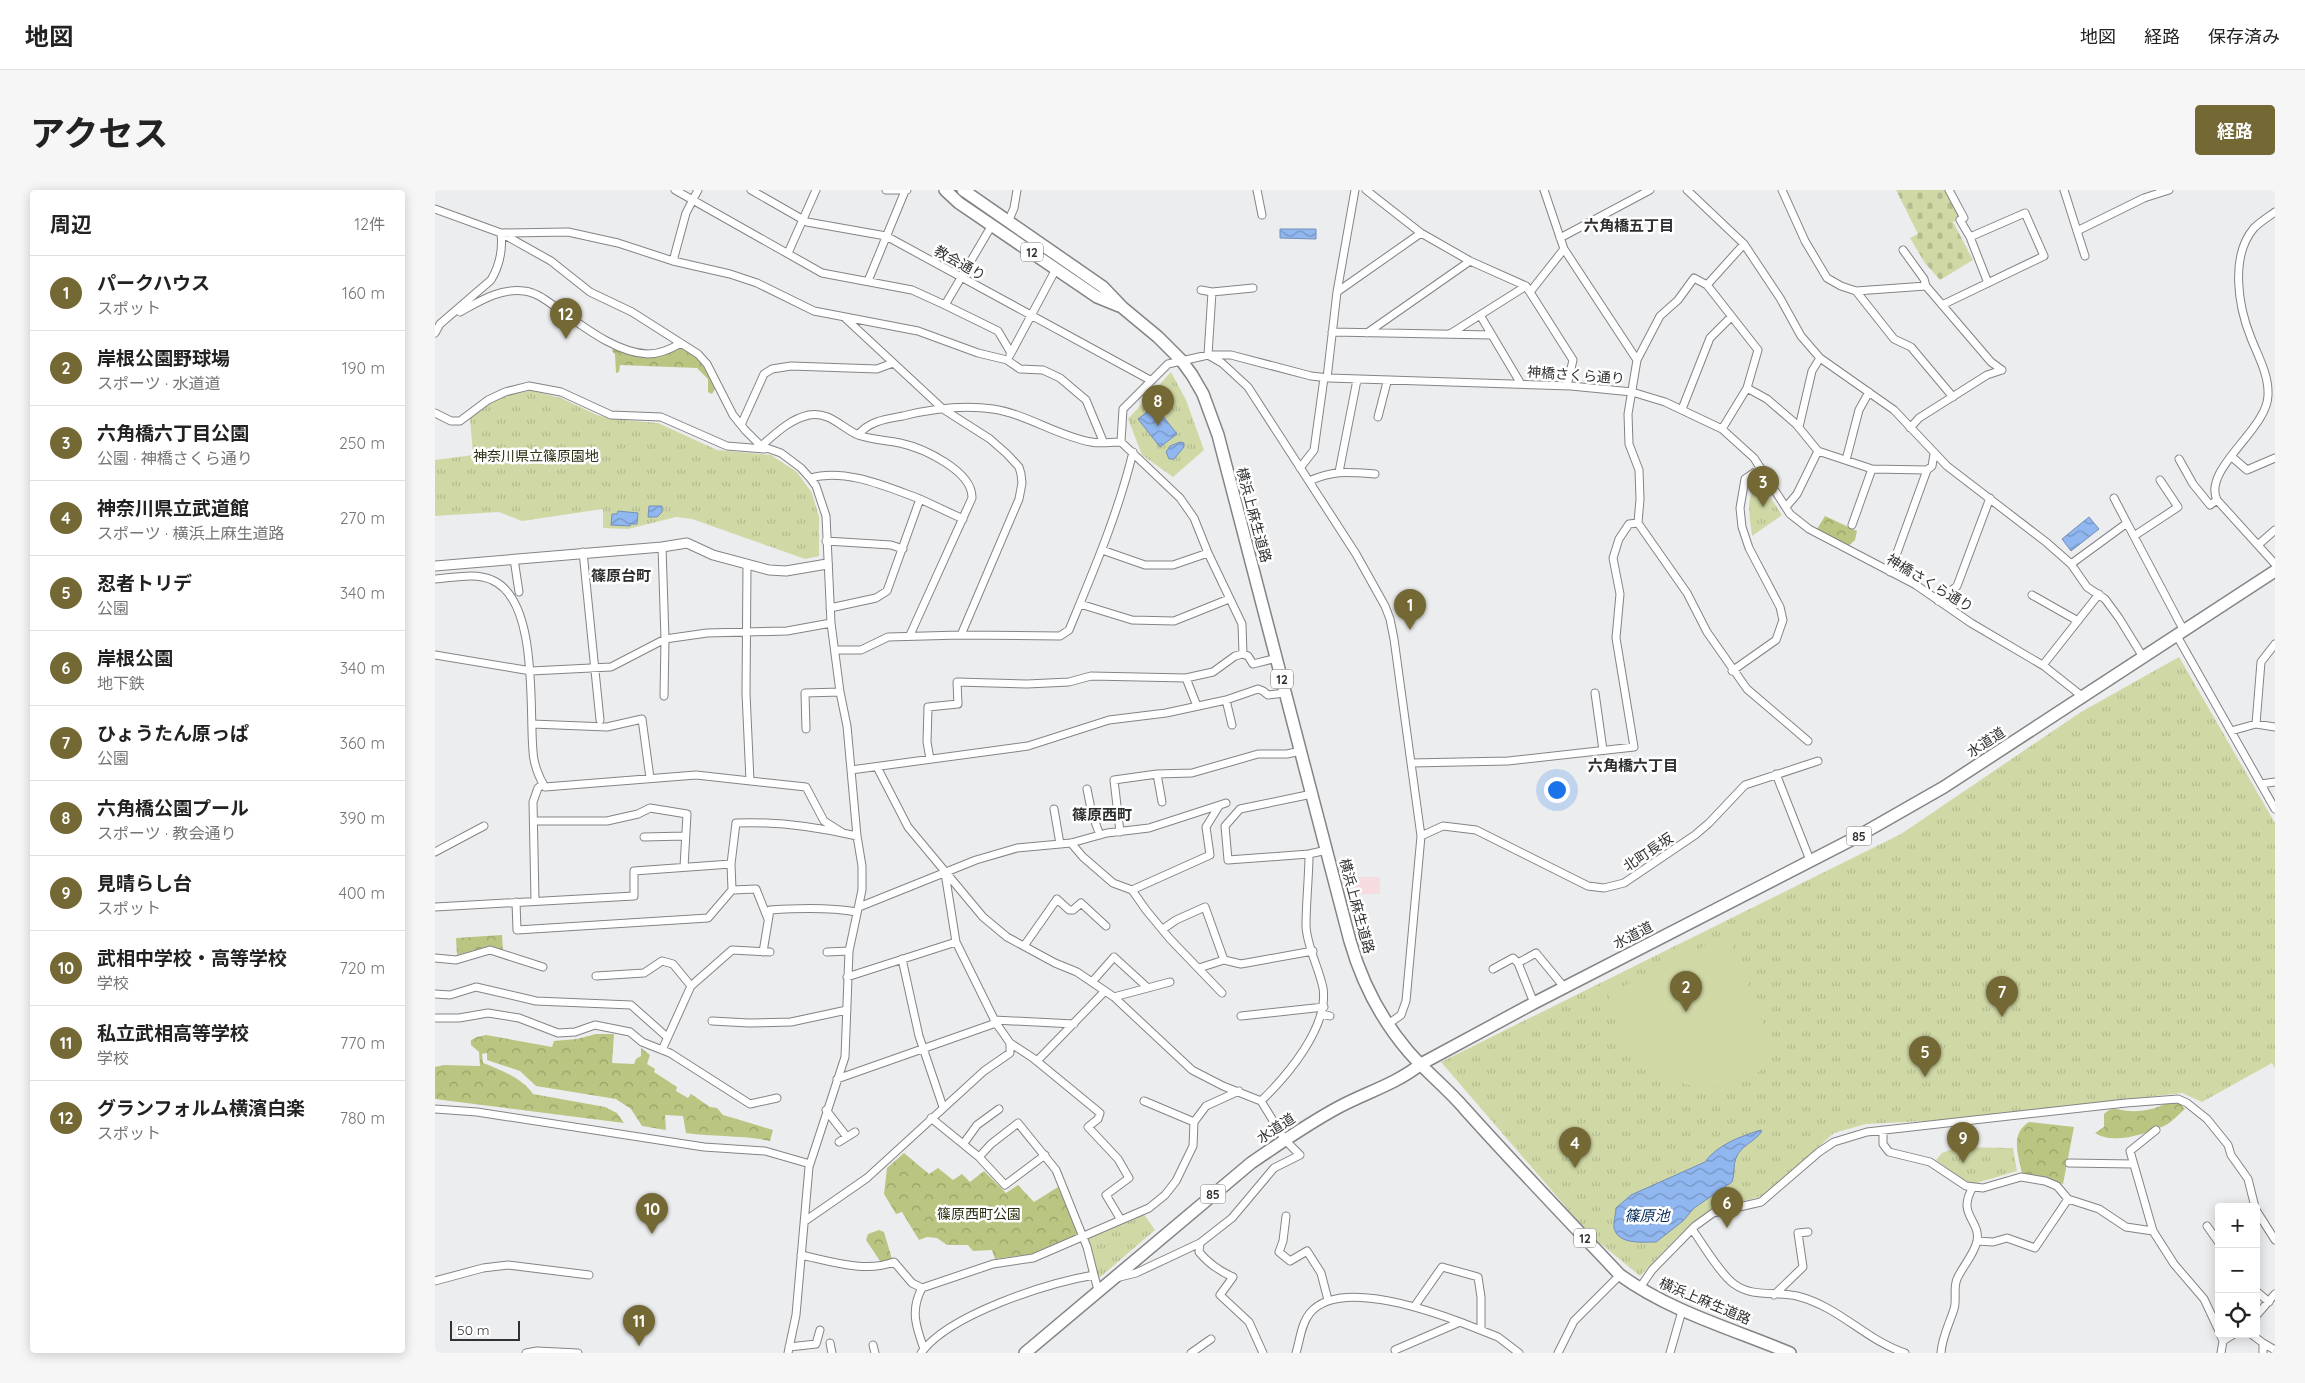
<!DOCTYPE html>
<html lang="ja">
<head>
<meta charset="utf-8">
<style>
  body { margin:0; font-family:Quicksand,"Noto Sans JP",sans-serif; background:#f6f6f6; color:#222 }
  .controls { position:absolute; right:15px; bottom:15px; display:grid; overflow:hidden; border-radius:5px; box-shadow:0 2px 12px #0003 }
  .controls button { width:45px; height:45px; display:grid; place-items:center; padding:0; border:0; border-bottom:1px solid #e0e0e0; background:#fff; color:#222; font:25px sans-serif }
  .scale { position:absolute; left:15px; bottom:12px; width:70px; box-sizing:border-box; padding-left:5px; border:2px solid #313132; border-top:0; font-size:14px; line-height:18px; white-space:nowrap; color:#313132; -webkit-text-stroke:4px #fff; paint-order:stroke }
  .you { position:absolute; left:1121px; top:599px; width:18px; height:18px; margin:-12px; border:4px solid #fff; border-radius:50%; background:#1a73e8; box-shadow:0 0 0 8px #1a73e833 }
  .badge { display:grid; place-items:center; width:32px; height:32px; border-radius:50%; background:#746835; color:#fff; font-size:16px; font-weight:700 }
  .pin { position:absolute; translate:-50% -41px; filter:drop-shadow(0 1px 2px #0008) }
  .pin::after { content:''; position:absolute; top:26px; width:18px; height:15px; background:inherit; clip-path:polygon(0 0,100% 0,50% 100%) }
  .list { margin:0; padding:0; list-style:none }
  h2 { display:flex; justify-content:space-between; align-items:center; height:65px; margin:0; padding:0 20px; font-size:21px }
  h2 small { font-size:16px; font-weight:400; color:#767676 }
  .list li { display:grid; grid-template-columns:32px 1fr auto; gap:15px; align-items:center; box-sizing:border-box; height:75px; padding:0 20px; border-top:1px solid #e0e0e0 }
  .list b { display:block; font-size:19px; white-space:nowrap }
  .list p { margin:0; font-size:16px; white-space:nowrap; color:#767676 }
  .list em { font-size:16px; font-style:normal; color:#767676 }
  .icon { flex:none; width:28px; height:28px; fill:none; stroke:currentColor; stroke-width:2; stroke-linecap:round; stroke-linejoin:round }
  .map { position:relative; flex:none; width:1840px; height:1163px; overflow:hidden; border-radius:5px }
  header { display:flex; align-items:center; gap:30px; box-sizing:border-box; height:70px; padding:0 25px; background:#fff; border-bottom:1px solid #e0e0e0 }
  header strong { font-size:24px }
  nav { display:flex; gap:28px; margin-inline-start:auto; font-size:18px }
  .intro { display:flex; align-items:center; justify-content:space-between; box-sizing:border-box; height:120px; padding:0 30px }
  h1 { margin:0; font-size:35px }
  .button { padding:12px 22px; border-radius:5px; background:#746835; color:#fff; font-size:18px; font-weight:700 }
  main { display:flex; gap:30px; padding:0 30px }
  aside { flex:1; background:#fff; border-radius:5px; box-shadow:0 2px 12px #0003 }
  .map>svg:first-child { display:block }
</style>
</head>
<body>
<header>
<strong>地図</strong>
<nav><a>地図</a><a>経路</a><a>保存済み</a></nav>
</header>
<div class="intro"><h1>アクセス</h1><a class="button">経路</a></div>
<main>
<aside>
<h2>周辺<small>12件</small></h2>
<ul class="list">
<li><span class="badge">1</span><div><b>パークハウス</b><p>スポット</p></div><em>160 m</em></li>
<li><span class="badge">2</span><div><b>岸根公園野球場</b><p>スポーツ · 水道道</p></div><em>190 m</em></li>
<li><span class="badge">3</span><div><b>六角橋六丁目公園</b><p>公園 · 神橋さくら通り</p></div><em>250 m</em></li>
<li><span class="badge">4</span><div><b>神奈川県立武道館</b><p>スポーツ · 横浜上麻生道路</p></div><em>270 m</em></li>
<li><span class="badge">5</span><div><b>忍者トリデ</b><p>公園</p></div><em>340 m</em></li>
<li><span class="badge">6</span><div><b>岸根公園</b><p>地下鉄</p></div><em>340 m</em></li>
<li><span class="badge">7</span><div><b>ひょうたん原っぱ</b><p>公園</p></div><em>360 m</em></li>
<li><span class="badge">8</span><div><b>六角橋公園プール</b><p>スポーツ · 教会通り</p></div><em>390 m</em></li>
<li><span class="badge">9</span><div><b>見晴らし台</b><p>スポット</p></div><em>400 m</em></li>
<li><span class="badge">10</span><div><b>武相中学校・高等学校</b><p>学校</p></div><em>720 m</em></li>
<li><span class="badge">11</span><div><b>私立武相高等学校</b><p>学校</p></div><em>770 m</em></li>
<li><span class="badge">12</span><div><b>グランフォルム横濱白楽</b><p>スポット</p></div><em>780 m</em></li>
</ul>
</aside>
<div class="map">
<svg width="1840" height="1163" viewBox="0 0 1840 1163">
  <defs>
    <pattern id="grass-tufts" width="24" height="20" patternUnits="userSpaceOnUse" patternTransform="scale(1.25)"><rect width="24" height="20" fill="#d0d9a6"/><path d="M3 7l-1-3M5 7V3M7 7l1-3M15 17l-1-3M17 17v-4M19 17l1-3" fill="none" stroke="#b3bb8f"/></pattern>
    <pattern id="forest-crowns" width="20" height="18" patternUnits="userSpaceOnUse" patternTransform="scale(1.25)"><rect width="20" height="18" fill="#b9c580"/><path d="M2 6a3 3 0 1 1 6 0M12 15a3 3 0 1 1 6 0" fill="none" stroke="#97a169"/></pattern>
    <pattern id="cemetery-stones" width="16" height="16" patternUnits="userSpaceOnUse" patternTransform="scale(1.25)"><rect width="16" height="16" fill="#d0d9a6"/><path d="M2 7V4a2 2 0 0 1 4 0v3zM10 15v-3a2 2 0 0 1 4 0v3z" fill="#b3bb8f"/></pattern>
    <pattern id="water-waves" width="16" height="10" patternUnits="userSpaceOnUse" patternTransform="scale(1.25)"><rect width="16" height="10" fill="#90b7f0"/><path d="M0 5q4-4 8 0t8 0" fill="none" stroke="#7695c3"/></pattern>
  </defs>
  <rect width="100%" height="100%" fill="#ecedef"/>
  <path fill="#f6dbe0" d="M917 687H945V704H922Z"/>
  <path fill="url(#grass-tufts)" d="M736 182 751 210 769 260 738 287 707 265 693 229Z
    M94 200 126 208 162 225 178 229 223 233 282 260 336 265 362 282 377 303 384 327V366L370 369 257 329 241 327 193 339 168 338V319L87 331 64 322 0 326V270L38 265 35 228 63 208Z
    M1325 292 1347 325 1317 346C1315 328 1309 304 1325 292Z
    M1744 467 1840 633V878L1837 873 1767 912 1747 903 1510 930 1431 934 1399 943 1329 1005C1312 1012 1293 1012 1277 1020 1254 1031 1224 1067 1205 1086L1155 1045 1006 872 1466 644 1646 522Z
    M1523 957 1578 958 1582 981 1538 994 1529 990 1501 970 1507 963Z
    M708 1023 720 1040 663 1089 652 1048Z"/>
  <path fill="url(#forest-crowns)" d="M179 156C207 166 218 172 245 156 265 167 272 180 280 199L277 204 273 202V189L262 178 185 175 184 182 181 183 180 164 177 161Z
    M1390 326 1422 341 1420 350 1413 356 1382 339Z
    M67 745 68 761 54 756 22 765 21 748Z
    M161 844H179L177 873 199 874 201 869 206 866V858L215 865 212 874 220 879 219 882 242 897 241 901 253 908 256 904 275 917 282 918 288 925 338 940 335 951C307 945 279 947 251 943L248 926 230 925 231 940 207 936 196 919 181 909 101 896 85 881 52 870V863L47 864 48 873C66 880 87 888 98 904L170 917 182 923 189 933 0 909V877L9 875 45 876 44 862 36 855V850L42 847 51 845 117 857 119 851 142 849Z
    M1733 911 1743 912 1750 919C1744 924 1736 933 1729 936 1710 944 1678 955 1660 943L1669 937V924C1678 915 1684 921 1695 921 1706 922 1725 919 1733 911Z
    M1594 932 1639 937 1628 994 1587 983C1583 964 1575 944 1594 932Z
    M469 963 494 984 503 978 518 990 527 984 535 992 549 981 571 1003 583 995 599 1012 623 997 643 1044 596 1064 560 1069 557 1060 538 1061 533 1055H512L502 1048 492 1047 484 1050 467 1022 461 1024 449 1004 452 978Z
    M444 1040 449 1042 457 1069 447 1074 431 1050 433 1044Z"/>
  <path fill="url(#cemetery-stones)" d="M1461 0H1511L1525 28 1518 32 1538 70 1505 90 1490 73 1475 48 1483 44Z"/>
  <path fill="#d0d9a6" d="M1286 748 1296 752 1338 859C1338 888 1282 900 1259 896 1245 894 1228 887 1216 879 1189 861 1181 833 1173 804Z"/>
  <path fill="url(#water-waves)" stroke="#748fb7" d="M845 39H881V49L845 48Z
    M720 216 742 244 725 257 703 229Z
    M745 252 749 253V257L739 269H734L731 262 735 256Z
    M214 316H227V322L222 327H213Z
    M183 321 203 323 202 334H195V336L176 335 177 324H182Z
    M1654 327 1664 339 1636 361 1627 349Z
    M1326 940 1327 941C1320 952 1306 955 1301 968 1298 975 1300 984 1297 992L1259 1018 1248 1031 1221 1052C1208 1052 1183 1055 1179 1038 1178 1033 1181 1024 1181 1018L1196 1005 1270 972C1282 955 1306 946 1326 940Z"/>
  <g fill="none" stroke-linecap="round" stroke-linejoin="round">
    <g stroke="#838486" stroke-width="9">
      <path id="minor" d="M240 0 387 83 477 100 510 115 563 141 576 163
        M316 0 372 32 451 46 715 190
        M451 0H472
        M822 0 827 25
        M931 0 986 43 1035 71 1091 96 1138 170 1132 196
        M1109 0 1129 59 1202 170 1193 224 1194 254 1204 280 1205 309 1203 333 1252 403 1272 442 1312 499 1373 551
        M1252 0 1309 54 1345 108 1366 146 1385 168 1459 220 1512 276 1611 352 1636 374 1652 397 1670 409 1684 428 1708 467
        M1347 0 1370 51 1392 88 1406 96 1421 101 1491 96 1556 172 1567 180
        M1514 0 1529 28 1525 30 1535 47
        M1629 0 1650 66
        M0 19 66 43 116 71 155 102 197 122 263 164 272 174 298 225 310 240 326 256 346 263 366 278 375 288 381 296 391 326 396 433 405 502 412 536 422 646 427 676V700L414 761 410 867 374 977 361 1125 353 1163
        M1840 22C1833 27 1825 32 1819 38 1795 66 1803 116 1816 148 1823 166 1834 185 1833 205 1833 239 1767 279 1782 310L1840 374
        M573 32 579 18 582 0
        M1642 41 1709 8 1734 0
        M1125 48 1215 0
        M1468 60 1489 89 1491 96
        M353 63 381 0
        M238 71 251 23 263 0
        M433 91 470 1
        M1272 95 1309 54
        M766 100 777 102 818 98
        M1421 101 1459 149 1476 157 1518 207
        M777 102 773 165H796L876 186 894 188 1136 196 1197 202 1230 212 1287 239 1319 268 1355 324 1374 339 1481 395 1536 433 1609 476 1648 507
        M902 102 986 43
        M1095 102 1129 59
        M510 115 557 35
        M1507 115 1609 66 1590 23 1535 47 1553 93
        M25 122C45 111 65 98 89 101 101 102 112 111 122 118 148 136 181 163 213 164 225 164 236 159 246 153
        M1045 125 1086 194
        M410 128 508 219 555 249 572 264 584 277 586 284 587 293 584 309 526 445
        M897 142 1057 145
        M0 143 5 134 56 90C65 75 68 61 66 43L133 42 183 53 238 71 295 84 322 93 379 121 483 141 543 163 572 170 585 179 608 180 625 188 651 210 668 251
        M932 143 1035 71
        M1015 144 1091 96
        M575 165 621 79
        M1202 170 1225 126 1243 110 1259 88 1272 95 1323 160 1312 198 1287 239
        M892 188 902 102 920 0
        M1312 198 1332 209 1361 234 1383 261 1437 279 1492 280
        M1247 219 1275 148 1296 127
        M0 223 16 231H25L53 210 70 202 94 196 126 202 176 225 226 227 292 256 330 259
        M943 227 952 192
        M306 235 329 184 337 179 356 176 442 179 458 173
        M1364 237 1377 181 1385 168
        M1475 238 1484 228 1552 185 1567 180
        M423 245C434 231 451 229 468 226 496 219 529 215 558 219 592 224 622 246 656 252 665 254 676 252 686 252L745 308 759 328 773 363 807 434 808 464 813 466 818 474 842 468
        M686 252 688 219 733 174 773 165 787 173 813 197 921 364 950 416 955 429 959 449 986 646 971 811 966 825 953 834
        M326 256C340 244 355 229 374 225 394 221 407 238 423 245 437 250 451 250 465 253 488 258 538 281 537 308L475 445
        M1797 267 1812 280 1840 268
        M1744 269 1758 294 1775 315 1782 310
        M1411 270 1424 220 1434 202
        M865 278 879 260 889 188
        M904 282 922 190
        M375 288C411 278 452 297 485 309L452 401 441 408 395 418
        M874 291C900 280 912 282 940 284
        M1679 308 1692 333
        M485 309 528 329
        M1351 317 1362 304 1383 261
        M1417 335 1437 279
        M1699 346 1743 317 1725 290
        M391 351 456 355 468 359
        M1824 354 1840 340
        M227 357 230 449 229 506
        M667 360 710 375H738L773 363
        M148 362 165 530
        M79 369 84 402
        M1636 374 1692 333 1749 441
        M312 375 311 503 315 591
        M1455 382 1492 280 1497 276 1499 264
        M0 389C18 388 40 382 57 390 104 410 94 519 98 561 98 572 104 588 110 597L261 585 371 597 389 631 408 643
        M1597 405 1643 431
        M1503 411 1522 396 1555 308
        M645 414 697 430 739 431 794 409
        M1742 446 1840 619
        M400 460H426L453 447 526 445 625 446 634 440C658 382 683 324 698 262
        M0 465 96 481 176 477 230 449 272 443 352 441 396 433
        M1608 475 1664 404
        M1297 481 1341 450 1348 430 1345 417 1314 358 1307 337 1305 318 1310 289 1326 278
        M751 488 762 516
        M1160 503 1168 560
        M791 510 797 535
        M97 534 172 537 207 529 215 588
        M1821 534 1826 472 1840 454
        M371 539 370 503 405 502
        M1796 541 1821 534 1840 537
        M495 569 492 552 493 517 523 514 522 492 592 494 634 492 656 486 751 488 778 482 800 466 808 464
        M976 573 1073 571 1199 557 1181 448 1185 404 1178 368 1184 349 1194 334 1203 333
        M442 577 473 637 548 727 572 747 620 773 642 782 679 807 757 880 788 896 826 911 850 950 865 965 839 978 797 1028 765 1053 764 1062C774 1074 784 1081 798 1087L785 1105 814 1132 828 1163
        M416 580 593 556 674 530 731 523 791 510 823 499 828 501 833 505 850 503
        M722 584 727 612
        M1341 584 1375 670
        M1826 594 1840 592
        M652 599 657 624 665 645
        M877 604 805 619 790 636 793 670 874 664 892 660
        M619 619 625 654
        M99 631H172L203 624 215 618 252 624 249 677
        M685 642 679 590 722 584 757 583 823 564H852L866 561
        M986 646 1008 636 1041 640 1153 696 1169 698 1189 693 1260 645 1274 633 1310 595 1383 571
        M209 647 250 646
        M636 653 648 667 678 693 697 700 711 720 735 749 787 803
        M0 662 49 636
        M697 700 775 665 771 637 784 616
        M100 711 98 612 103 598 108 594
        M81 712 82 740 273 728 297 700
        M0 717 199 706V681L296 674
        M424 717 541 670 582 658 636 653 672 643 714 638 791 613
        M333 729 321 699 297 700 296 674 301 633C342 631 382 637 422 646
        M728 739 741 730 770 717 789 770 764 778
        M589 756 622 709 634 720H638L646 713 671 736
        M328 762 335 720C364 718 394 717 422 722
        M392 762 414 761
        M0 768 21 770 55 760 108 777
        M467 769 484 846 508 917
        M789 770 806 774 878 761
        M1083 773 1101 763 1129 797
        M1058 779 1078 768 1083 773 1099 813
        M161 786 209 783 227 771 238 774 256 796
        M412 787 521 752
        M657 792 679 767 713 798
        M0 804 15 805 41 797 101 811 196 815 232 847
        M679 807 735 792
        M887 824 895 826
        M806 826 889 817
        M0 828H24L53 823 84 828 123 843 140 842 160 835 195 842 207 852 235 863 315 914 342 908
        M559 830 639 834
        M277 831 314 833 356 832 412 820
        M227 860 256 796 297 760 335 762
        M602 871 670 801
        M402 889 561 833
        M709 911 759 932
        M826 911C852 886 894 837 888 798 884 778 872 757 871 736 871 712 874 687 874 664
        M0 919 42 922 269 957 330 961 375 974
        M391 920 412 947
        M496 928 544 967 570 995 610 965
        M1448 940V954L1454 962 1495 972 1531 996 1548 998 1586 987 1610 991 1622 996 1633 1009 1664 1019 1691 1037 1718 1041
        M1721 940 1695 961 1718 1041 1739 1074 1769 1109 1784 1141
        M404 952 420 942
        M529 953 542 935 564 919
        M544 967 556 954 583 933 621 980 652 1057 659 1085
        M1634 973 1698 974
        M1821 1020 1840 1050
        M851 1026 848 1051 844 1062 855 1071 872 1061 886 1083 893 1110
        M686 1030 714 1018 730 1005 741 991 758 956 759 932 771 916 804 901
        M370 1031 432 988 549 881 575 863V853L561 833 521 752 510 683
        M1772 1036 1784 1053
        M1257 1039C1267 1053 1286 1085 1299 1094 1318 1108 1341 1101 1362 1106 1405 1117 1429 1149 1470 1163
        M1542 1051 1558 1052 1572 1048 1600 1058 1633 1009
        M366 1065C395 1071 430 1083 459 1072L477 1093 487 1098
        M681 1088 701 1083 765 1053
        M0 1091 48 1078 73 1075 154 1085
        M1204 1099 1217 1080 1260 1036 1278 1023 1326 1012 1384 962 1399 952 1432 942 1691 913 1743 909 1752 913 1772 929 1793 955 1796 965 1813 989 1820 1017
        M1821 1101 1834 1112
        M1339 1105 1368 1077 1363 1043 1373 1042
        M979 1117 1007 1077 1043 1087 1046 1107V1140
        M1821 1126 1840 1104
        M1785 1144 1788 1151 1786 1163
        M1816 1144 1828 1153V1163
        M1788 1151 1799 1144
        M395 1153 397 1163
        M1828 1153 1840 1160
        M438 1155 440 1163
        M354 1157 381 1154 385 1140
        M489 1159C481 1137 475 1120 487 1098L558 1074 598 1068 686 1030 671 1005 694 988 683 969 653 937 663 929 665 923 598 868 575 853
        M960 1160 1025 1132 1063 1147 1084 1163
        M91 1163 102 1161 143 1163
        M486 1163C514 1124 613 1093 659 1085L663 1100
        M756 1163 776 1149
        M861 1163C865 1150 866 1134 875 1123 903 1089 990 1119 1025 1132
        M1123 1163 1139 1131 1185 1085
        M1235 1163 1247 1121
        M1506 1163C1507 1147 1514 1135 1519 1119 1522 1110 1518 1098 1522 1089 1527 1077 1539 1065 1542 1051 1546 1030 1521 1025 1538 997"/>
    </g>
    <g stroke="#838486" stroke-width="11">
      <path id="tertiary" d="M0 376 227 357 252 353 278 365 334 380 351 381 392 374"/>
    </g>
    <g stroke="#838486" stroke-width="14">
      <path id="primary" d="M510 0 524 13 662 107 684 116
        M528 0 668 97 688 118 723 147 746 170 757 185 768 204 783 245 915 751C927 793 945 828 973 861 990 881 1012 898 1029 918 1080 975 1133 1030 1185 1085 1236 1122 1298 1139 1355 1163
        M590 1163 816 973C845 953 874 933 904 917 932 902 961 894 986 874L1099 813 1418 649 1509 597 1840 381"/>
    </g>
    <use href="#minor" stroke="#fff" stroke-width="7"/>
    <use href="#tertiary" stroke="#fff" stroke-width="9"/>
    <use href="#primary" stroke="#fff" stroke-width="11"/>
  </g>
  <g text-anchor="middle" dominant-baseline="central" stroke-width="5" stroke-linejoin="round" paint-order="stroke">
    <g fill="#fff" stroke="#6f6f70" stroke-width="1">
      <rect x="586" y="52.5" width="22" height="19" rx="4"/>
      <rect x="836" y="479.5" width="22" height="19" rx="4"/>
      <rect x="1411.5" y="636.5" width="25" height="19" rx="4"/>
      <rect x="765.5" y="994.5" width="25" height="19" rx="4"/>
      <rect x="1139" y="1038.5" width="22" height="19" rx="4"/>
    </g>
    <g font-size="12" font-weight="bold" fill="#313132">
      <text x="597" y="62">12</text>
      <text x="847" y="489">12</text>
      <text x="1424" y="646">85</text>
      <text x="778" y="1004">85</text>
      <text x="1150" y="1048">12</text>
    </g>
    <g font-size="14" fill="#313132" stroke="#fff">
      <text transform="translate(525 73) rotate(29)">教会通り</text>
      <text transform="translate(1141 185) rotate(4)">神橋さくら通り</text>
      <text transform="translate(819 325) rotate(75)">横浜上麻生道路</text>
      <text transform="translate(1495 393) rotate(31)">神橋さくら通り</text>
      <text transform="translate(1551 552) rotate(-33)">水道道</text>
      <text transform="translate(1213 662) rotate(-34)">北町長坂</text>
      <text transform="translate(922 716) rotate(75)">横浜上麻生道路</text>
      <text transform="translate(1198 745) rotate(-27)">水道道</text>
      <text transform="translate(841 938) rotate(-33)">水道道</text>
      <text transform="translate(1270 1111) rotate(23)">横浜上麻生道路</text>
    </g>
    <g font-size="14" fill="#2c3011" stroke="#fff">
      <text x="101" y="266">神奈川県立篠原園地</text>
      <text x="544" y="1024">篠原西町公園</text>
    </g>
    <g font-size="15" font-weight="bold" fill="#2e2f30" stroke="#fff">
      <text x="1194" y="35">六角橋五丁目</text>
      <text x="186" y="385">篠原台町</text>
      <text x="1198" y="575">六角橋六丁目</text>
      <text x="667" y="624">篠原西町</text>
    </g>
    <g font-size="15" font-style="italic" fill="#052b5c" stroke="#fff">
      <text x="1212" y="1025">篠原池</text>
    </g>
  </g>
</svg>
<div class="controls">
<button>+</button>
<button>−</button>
<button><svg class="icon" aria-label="locate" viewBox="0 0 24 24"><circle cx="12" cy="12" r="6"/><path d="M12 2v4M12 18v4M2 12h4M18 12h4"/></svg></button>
</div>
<div class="scale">50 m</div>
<div class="you"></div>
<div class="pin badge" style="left:975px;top:440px">1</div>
<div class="pin badge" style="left:1251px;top:822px">2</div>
<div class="pin badge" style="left:1328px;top:317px">3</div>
<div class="pin badge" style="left:1140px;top:978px">4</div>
<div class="pin badge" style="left:1490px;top:887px">5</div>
<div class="pin badge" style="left:1292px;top:1038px">6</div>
<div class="pin badge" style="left:1567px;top:827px">7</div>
<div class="pin badge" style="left:723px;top:236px">8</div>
<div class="pin badge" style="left:1528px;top:973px">9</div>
<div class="pin badge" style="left:217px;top:1044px">10</div>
<div class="pin badge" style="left:204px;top:1156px">11</div>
<div class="pin badge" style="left:131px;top:149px">12</div>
</div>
</main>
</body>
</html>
